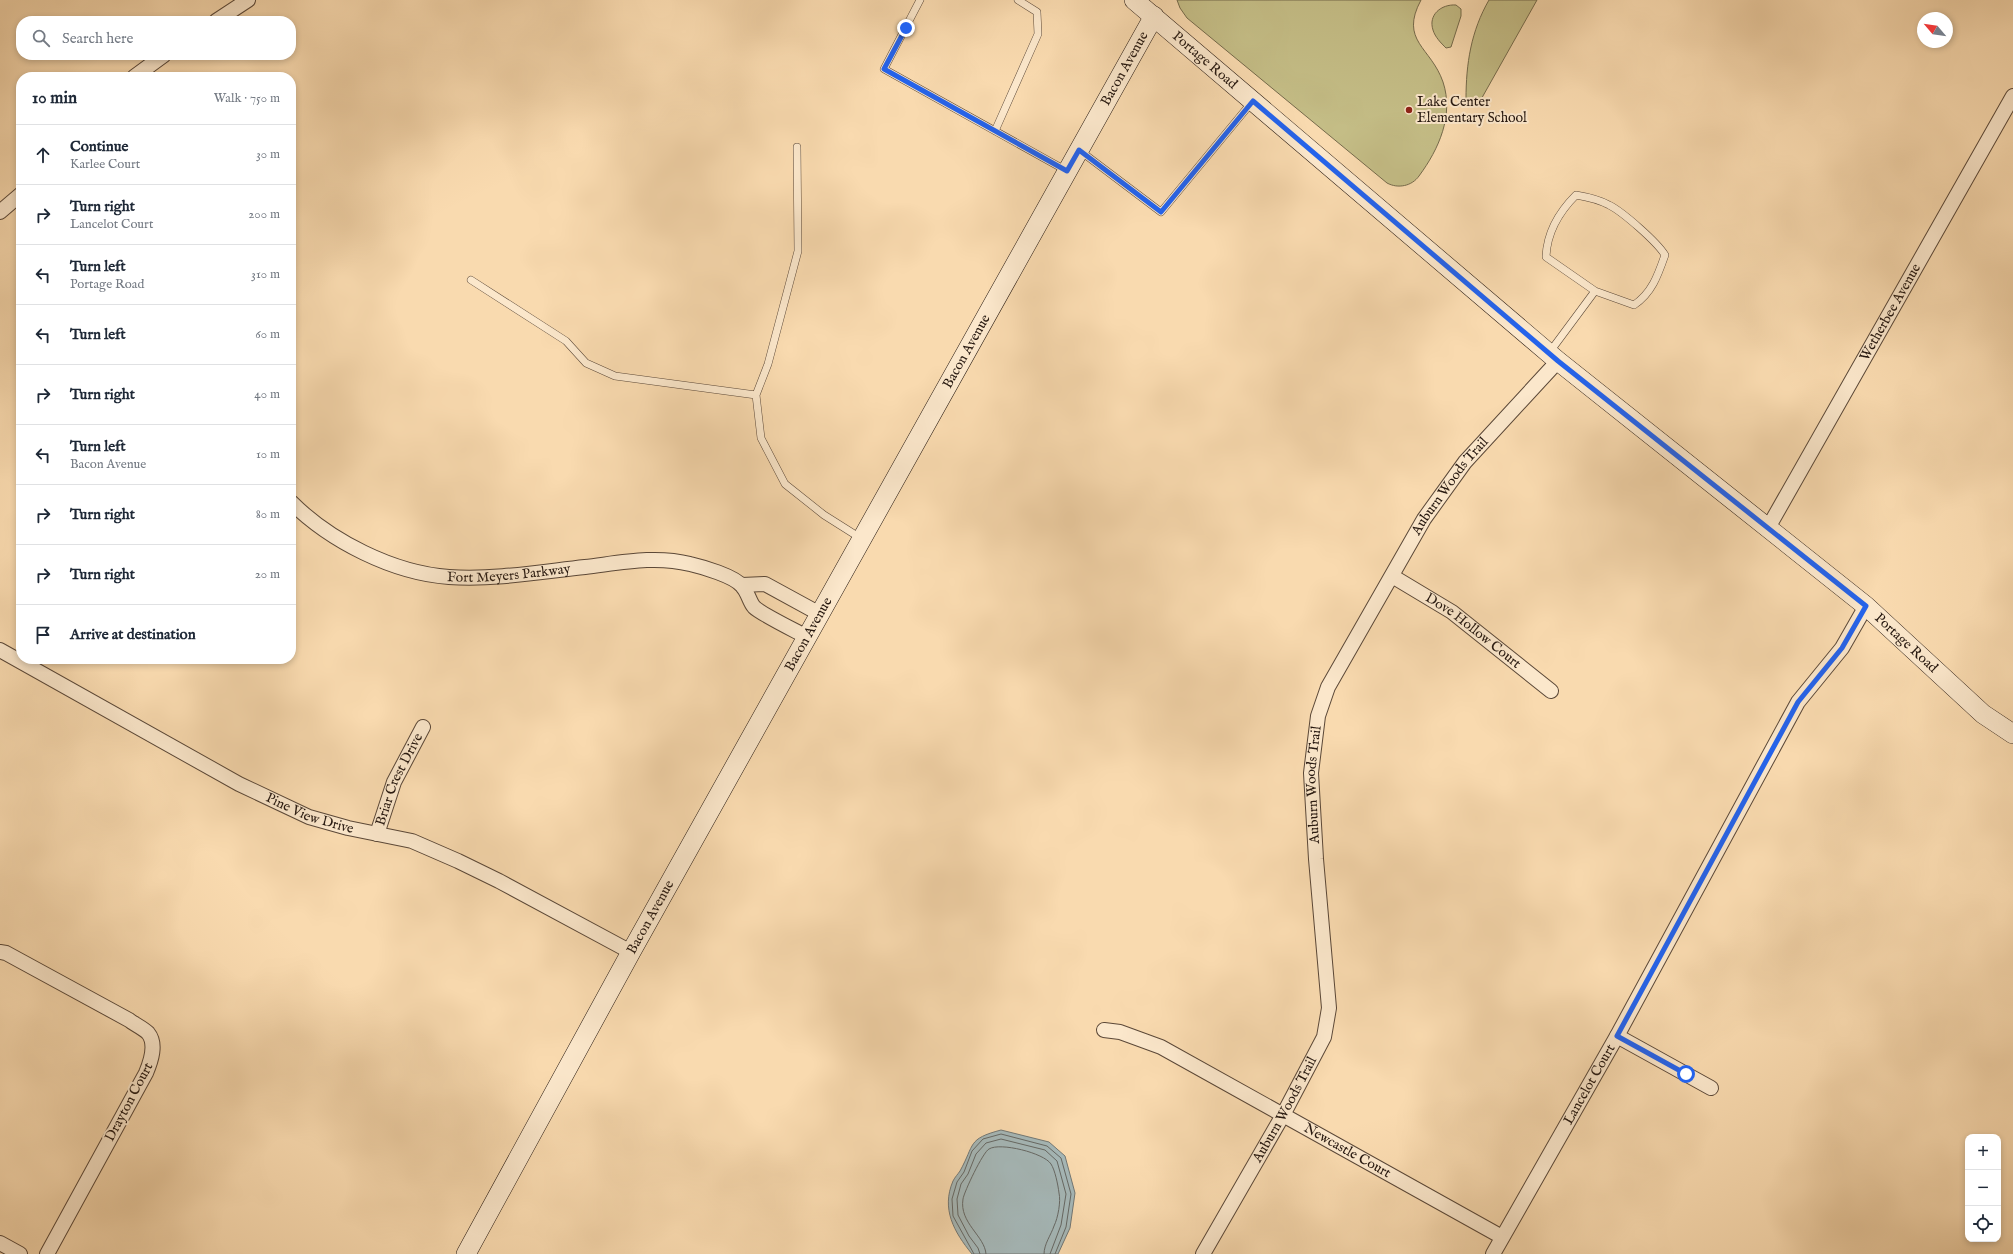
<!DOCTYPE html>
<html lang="en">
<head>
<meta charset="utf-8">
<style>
  body { margin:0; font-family:"IM FELL English",serif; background:#f6f6f7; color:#1f2937 }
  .controls { position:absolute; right:12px; bottom:12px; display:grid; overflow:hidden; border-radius:8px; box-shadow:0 2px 6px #0003 }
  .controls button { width:36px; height:36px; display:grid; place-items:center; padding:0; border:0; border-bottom:1px solid #e0e1e3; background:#fff; color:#1f2937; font:20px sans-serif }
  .compass { position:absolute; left:1917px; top:12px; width:36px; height:36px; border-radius:50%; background:#fff; box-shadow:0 2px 6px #0003; rotate:299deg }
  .stop { position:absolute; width:12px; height:12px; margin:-9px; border:3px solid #2563eb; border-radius:50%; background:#fff }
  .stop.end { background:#2563eb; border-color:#fff; box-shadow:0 1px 4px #0008 }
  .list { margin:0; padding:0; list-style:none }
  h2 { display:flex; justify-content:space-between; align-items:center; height:52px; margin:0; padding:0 16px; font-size:17px }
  h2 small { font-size:13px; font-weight:400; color:#747a83 }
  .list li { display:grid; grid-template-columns:26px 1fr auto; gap:12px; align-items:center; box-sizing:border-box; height:60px; padding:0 16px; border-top:1px solid #e0e1e3 }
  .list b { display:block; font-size:15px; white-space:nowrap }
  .list p { margin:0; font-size:13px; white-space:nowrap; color:#747a83 }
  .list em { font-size:13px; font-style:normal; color:#747a83 }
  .icon { flex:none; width:22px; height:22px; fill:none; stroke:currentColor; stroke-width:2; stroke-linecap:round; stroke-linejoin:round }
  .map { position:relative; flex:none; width:2013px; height:1254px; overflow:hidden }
  .search { position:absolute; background:#fff; box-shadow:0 2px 6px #0003; left:16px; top:16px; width:280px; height:44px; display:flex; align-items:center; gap:10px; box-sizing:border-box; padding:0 14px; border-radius:16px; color:#747a83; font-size:15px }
  .panel { position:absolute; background:#fff; box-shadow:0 2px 6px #0003; left:16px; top:72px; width:280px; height:592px; border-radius:16px }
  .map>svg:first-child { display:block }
</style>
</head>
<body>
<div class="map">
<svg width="2013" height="1254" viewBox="0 0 2013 1254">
  <rect width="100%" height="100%" fill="#f9daaf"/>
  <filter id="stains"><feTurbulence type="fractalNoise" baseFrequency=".005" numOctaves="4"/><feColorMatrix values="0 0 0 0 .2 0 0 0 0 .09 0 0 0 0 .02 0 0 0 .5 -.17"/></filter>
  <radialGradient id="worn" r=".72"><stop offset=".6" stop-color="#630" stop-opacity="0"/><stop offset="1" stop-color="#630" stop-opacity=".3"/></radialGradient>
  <path fill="#c4bd86" stroke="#756a4b" d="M1177 0H1421C1399 41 1431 47 1443 82 1454 115 1439 149 1419 176 1412 186 1398 189 1387 183L1187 18 1180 8Z
    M1489 0H1537L1479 103 1472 106 1466 99C1466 64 1471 31 1489 0Z
    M1456 5 1461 9V16L1451 47 1446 48C1441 43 1435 37 1433 30 1428 15 1441 4 1456 5Z"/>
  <path fill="#a5b7b7" stroke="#727774" d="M1001 1130 1049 1142 1065 1156 1075 1193 1070 1228 1058 1254H972C954 1232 941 1209 953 1181 955 1177 958 1174 960 1171 975 1144 967 1139 1001 1130Z"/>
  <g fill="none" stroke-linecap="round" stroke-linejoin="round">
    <path stroke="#666864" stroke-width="1" d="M974 1254 953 1216 952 1199 957 1182 964 1172 972 1151 983 1139 1001 1134 1047 1146 1061 1158 1071 1194 1066 1227 1055 1254
      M980 1254 978 1248 969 1236 958 1215 957 1199 961 1184 968 1174 976 1154 986 1143 1001 1139 1045 1150 1057 1161 1066 1194 1061 1225 1050 1254
      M986 1254C985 1236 959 1223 963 1199 964 1192 983 1152 989 1149 1000 1142 1044 1153 1051 1164 1055 1170 1058 1185 1059 1193 1061 1201 1058 1218 1054 1226 1051 1235 1044 1244 1044 1254"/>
    <g stroke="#5b4838" stroke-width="8">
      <path id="lane" d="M920 0 884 69 1067 171
        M995 131 1038 34 1037 12 1018 0
        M797 147 798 251 768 364 756 395 761 438 785 484 824 515 862 539
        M1079 150 1161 212 1252 102
        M471 280 566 341 586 363 615 376 756 395
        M1549 353 1595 291 1634 305C1652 293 1658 275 1665 255 1657 242 1623 212 1609 205 1598 199 1588 197 1576 195 1559 212 1547 232 1546 257L1595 291"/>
    </g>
    <g stroke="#5b4838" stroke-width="16">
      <g id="street">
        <path d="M216 21 248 0"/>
        <path d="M134 77 164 55"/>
        <path d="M0 212 21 194"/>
        <path id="s1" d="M291 502C330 541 393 573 449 577 494 580 540 572 585 567 619 563 655 555 690 564 703 567 734 576 742 586 748 592 749 601 754 607 761 614 796 631 807 637"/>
        <path id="s2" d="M1768 528 2013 96"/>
        <path id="s3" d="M1392 576 1452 612 1551 691"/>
        <path d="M742 585 765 584 820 614"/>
        <path id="s4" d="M0 650 239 784 309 817 348 828 412 841 458 861 499 881 631 952"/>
        <path id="s5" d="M377 834 394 782 423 727"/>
        <path d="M0 952 6 953 129 1020C134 1024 143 1028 148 1033 157 1044 151 1061 146 1073L47 1254"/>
        <path id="s6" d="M1104 1030 1120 1032 1161 1047 1502 1237"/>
        <path d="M1617 1036 1711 1088"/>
        <path d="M0 1243 20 1254"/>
        <path id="s7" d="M1203 1254 1283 1115 1324 1037 1329 1008 1316 859 1311 773 1318 716 1328 687 1424 519 1465 462 1558 361"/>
        <path id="s8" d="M1493 1254 1617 1036 1798 702 1842 648 1866 606"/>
      </g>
    </g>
    <g stroke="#261810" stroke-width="20">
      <g id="secondary">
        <path id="s9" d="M1134 0 1558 361 1866 606 1983 714 2013 734"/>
        <path id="s10" d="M466 1254 631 952 1154 16"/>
      </g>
    </g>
    <use href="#lane" stroke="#fbe7cb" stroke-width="7"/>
    <use href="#street" stroke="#fbe7cb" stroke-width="14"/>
    <use href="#secondary" stroke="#fbe7cb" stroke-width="19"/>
  </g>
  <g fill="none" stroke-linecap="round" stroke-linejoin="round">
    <path stroke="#2563eb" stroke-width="5" d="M906 28 884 69 1067 171 1079 150 1161 212 1253 101 1558 361 1866 606 1842 648 1798 702 1617 1036 1686 1074"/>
  </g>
  <circle fill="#8f2418" stroke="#fbe7cb" stroke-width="1.5" cx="1409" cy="110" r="4"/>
  <g text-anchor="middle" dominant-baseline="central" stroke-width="4" stroke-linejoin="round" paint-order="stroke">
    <g font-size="14" fill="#261810" stroke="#fbe7cb">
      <text stroke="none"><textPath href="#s9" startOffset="93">Portage Road</textPath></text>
      <text stroke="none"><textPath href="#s10" startOffset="1356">Bacon Avenue</textPath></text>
      <text stroke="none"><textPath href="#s2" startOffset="248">Wetherbee Avenue</textPath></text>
      <text stroke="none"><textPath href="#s10" startOffset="1032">Bacon Avenue</textPath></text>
      <text stroke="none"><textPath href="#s7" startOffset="837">Auburn Woods Trail</textPath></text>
      <text stroke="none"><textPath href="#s1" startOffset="238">Fort Meyers Parkway</textPath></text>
      <text stroke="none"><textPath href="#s3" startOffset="98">Dove Hollow Court</textPath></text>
      <text stroke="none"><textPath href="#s10" startOffset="708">Bacon Avenue</textPath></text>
      <text stroke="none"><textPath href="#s9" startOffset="1005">Portage Road</textPath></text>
      <text stroke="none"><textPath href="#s5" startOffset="59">Briar Crest Drive</textPath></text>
      <text stroke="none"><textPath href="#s7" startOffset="502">Auburn Woods Trail</textPath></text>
      <text stroke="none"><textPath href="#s4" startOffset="351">Pine View Drive</textPath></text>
      <text stroke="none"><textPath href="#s10" startOffset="384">Bacon Avenue</textPath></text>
      <text stroke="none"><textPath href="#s8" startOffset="195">Lancelot Court</textPath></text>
      <text transform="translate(129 1102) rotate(-62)">Drayton Court</text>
      <text stroke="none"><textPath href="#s7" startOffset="166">Auburn Woods Trail</textPath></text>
      <text stroke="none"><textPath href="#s6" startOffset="273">Newcastle Court</textPath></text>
    </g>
    <g font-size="14" fill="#261810" stroke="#fbe7cb" text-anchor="start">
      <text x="1417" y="102">Lake Center<tspan x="1417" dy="16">Elementary School</tspan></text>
    </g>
  </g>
  <rect width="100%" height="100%" filter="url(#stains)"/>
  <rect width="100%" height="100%" fill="url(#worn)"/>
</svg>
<div class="controls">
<button>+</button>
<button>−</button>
<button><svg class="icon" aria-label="locate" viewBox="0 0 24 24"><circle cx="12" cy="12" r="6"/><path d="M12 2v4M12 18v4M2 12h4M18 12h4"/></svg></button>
</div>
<svg class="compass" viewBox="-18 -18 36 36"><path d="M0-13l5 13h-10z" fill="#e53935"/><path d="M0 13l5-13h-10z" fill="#747a83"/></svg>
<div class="stop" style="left:1686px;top:1074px"></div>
<div class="stop end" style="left:906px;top:28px"></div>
<div class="search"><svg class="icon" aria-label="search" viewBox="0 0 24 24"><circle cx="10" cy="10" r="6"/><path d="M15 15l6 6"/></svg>Search here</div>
<section class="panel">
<h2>10 min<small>Walk · 750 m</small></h2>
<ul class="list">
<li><svg class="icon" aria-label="ahead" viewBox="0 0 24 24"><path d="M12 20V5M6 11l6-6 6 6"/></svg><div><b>Continue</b><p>Karlee Court</p></div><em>30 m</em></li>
<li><svg class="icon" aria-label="right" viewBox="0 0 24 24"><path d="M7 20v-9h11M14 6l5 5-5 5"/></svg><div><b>Turn right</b><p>Lancelot Court</p></div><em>200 m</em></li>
<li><svg class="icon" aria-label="left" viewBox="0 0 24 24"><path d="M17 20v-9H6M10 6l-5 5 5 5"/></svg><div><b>Turn left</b><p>Portage Road</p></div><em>310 m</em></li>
<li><svg class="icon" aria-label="left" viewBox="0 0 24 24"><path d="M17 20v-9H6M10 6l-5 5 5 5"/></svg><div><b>Turn left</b></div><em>60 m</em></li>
<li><svg class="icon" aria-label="right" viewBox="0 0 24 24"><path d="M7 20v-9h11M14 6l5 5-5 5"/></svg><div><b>Turn right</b></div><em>40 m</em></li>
<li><svg class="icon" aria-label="left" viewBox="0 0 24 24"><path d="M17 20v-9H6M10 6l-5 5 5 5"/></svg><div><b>Turn left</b><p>Bacon Avenue</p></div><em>10 m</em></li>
<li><svg class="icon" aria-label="right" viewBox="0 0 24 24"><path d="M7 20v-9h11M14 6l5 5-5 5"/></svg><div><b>Turn right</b></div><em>80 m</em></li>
<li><svg class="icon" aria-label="right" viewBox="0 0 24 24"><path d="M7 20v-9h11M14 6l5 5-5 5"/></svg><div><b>Turn right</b></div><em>20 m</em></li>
<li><svg class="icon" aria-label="arrive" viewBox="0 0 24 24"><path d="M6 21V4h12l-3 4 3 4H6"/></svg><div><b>Arrive at destination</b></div></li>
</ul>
</section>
</div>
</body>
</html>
